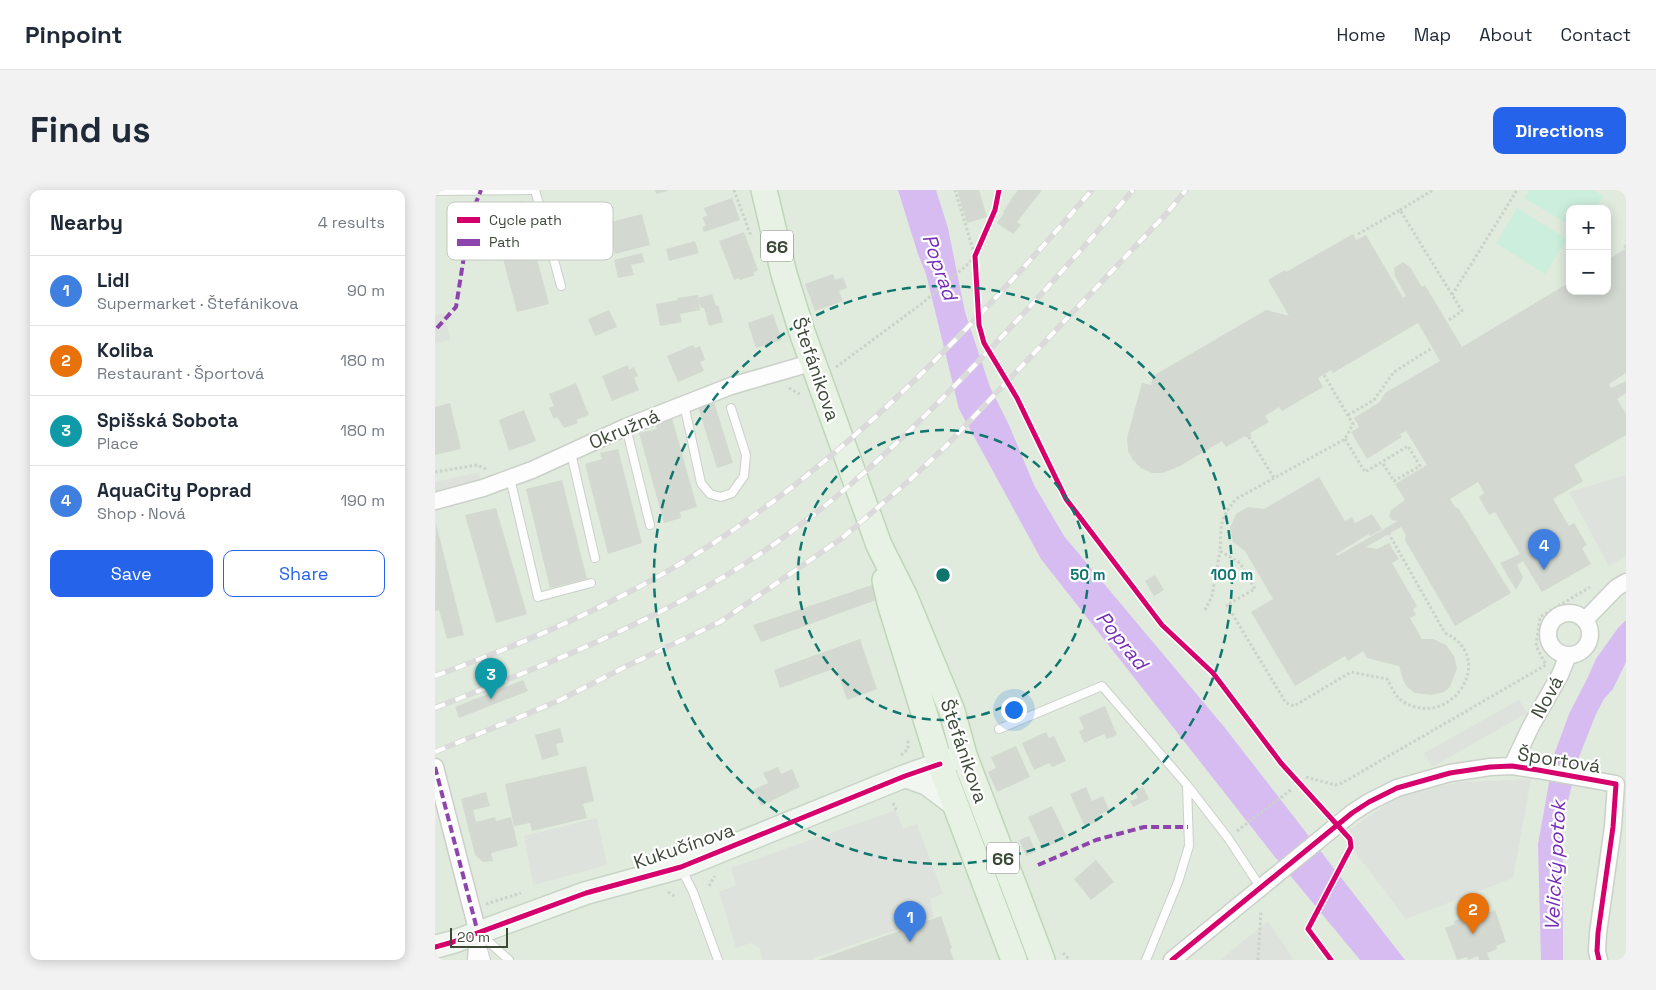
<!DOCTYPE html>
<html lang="en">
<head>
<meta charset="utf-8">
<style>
  body { margin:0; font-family:"Space Grotesk",sans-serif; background:#f2f2f3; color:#1f2937 }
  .controls { position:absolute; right:15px; top:15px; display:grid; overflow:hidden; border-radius:10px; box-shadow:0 2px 12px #0003 }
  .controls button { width:45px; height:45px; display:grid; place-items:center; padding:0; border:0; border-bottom:1px solid #e0e1e3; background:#fff; color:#1f2937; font:25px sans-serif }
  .scale { position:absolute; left:15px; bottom:12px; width:58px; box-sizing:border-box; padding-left:5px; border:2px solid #3c4937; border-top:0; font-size:14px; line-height:18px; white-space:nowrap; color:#3c4937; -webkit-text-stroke:4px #fff; paint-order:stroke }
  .you { position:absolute; left:578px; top:519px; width:18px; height:18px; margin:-12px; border:4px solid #fff; border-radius:50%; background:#1a73e8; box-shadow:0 0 0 8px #1a73e833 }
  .badge { display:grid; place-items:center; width:32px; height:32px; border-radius:50%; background:#2563eb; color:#fff; font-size:16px; font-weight:700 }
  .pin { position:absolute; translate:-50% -41px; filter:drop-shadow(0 1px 2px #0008) }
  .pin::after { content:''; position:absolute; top:26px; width:18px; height:15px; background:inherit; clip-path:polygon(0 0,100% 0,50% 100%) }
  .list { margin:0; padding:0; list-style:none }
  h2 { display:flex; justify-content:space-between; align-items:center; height:65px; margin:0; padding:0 20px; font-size:21px }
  h2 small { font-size:16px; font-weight:400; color:#747a83 }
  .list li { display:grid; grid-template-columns:32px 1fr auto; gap:15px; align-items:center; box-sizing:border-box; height:70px; padding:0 20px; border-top:1px solid #e0e1e3 }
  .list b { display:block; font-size:19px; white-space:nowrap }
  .list p { margin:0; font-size:16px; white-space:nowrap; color:#747a83 }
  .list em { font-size:16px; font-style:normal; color:#747a83 }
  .actions { display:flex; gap:10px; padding:15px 20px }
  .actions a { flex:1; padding:11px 0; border:1px solid #2563eb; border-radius:10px; text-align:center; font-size:18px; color:#2563eb }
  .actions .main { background:#2563eb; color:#fff }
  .map { position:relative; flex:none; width:1191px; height:770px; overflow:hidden; border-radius:10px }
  header { display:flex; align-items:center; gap:30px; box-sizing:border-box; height:70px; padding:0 25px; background:#fff; border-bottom:1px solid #e0e1e3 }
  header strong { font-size:24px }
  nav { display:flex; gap:28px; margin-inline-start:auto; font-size:18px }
  .intro { display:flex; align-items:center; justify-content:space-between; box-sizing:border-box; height:120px; padding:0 30px }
  h1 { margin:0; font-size:35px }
  .button { padding:12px 22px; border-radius:10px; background:#2563eb; color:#fff; font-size:18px; font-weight:700 }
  main { display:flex; gap:30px; padding:0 30px }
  aside { flex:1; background:#fff; border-radius:10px; box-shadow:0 2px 12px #0003 }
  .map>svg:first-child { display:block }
</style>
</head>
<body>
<header>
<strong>Pinpoint</strong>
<nav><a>Home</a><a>Map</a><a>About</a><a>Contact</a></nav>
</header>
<div class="intro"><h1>Find us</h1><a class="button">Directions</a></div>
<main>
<aside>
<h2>Nearby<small>4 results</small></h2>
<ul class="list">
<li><span class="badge" style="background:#3f7fe0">1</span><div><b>Lidl</b><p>Supermarket · Štefánikova</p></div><em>90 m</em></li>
<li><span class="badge" style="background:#e8710a">2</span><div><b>Koliba</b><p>Restaurant · Športová</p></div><em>180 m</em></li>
<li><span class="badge" style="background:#0f9aa8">3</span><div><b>Spišská Sobota</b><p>Place</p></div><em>180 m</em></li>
<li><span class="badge" style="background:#3f7fe0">4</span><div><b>AquaCity Poprad</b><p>Shop · Nová</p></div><em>190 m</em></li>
</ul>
<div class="actions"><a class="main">Save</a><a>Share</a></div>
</aside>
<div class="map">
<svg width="1191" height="770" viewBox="0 0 1191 770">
  <rect width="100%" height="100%" fill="#edf2ec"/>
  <path fill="#e0eadd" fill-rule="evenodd" d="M0 0H1191V770H0ZM1135 19H1172V101H1135Z"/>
  <path fill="#ced" d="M1094 0H1158L1168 6 1161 19H1135V35L1089 8Z
    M1082 18 1132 49 1110 84 1061 53Z"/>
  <path fill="#dee2dc" d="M9 123 15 150 0 154V125Z
    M44 282 46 295 0 306V292Z
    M1191 285V366L1174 376 1134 302Z
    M1084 510 1092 523 997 577 989 563Z
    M1096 589 1078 688 971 729 907 645 962 607 1025 592Z
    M461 620 468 639 482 634 508 704 495 709 499 727 378 768V770H328L325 759 320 755 315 753 301 758 284 702 301 695 296 678Z
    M162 628 172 675 98 695 89 646Z
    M833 731 859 770H785Z"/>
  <path fill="#d7bcf1" d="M463 0H501L513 38 530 122 555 197 574 235 599 295 629 346 790 538 970 770H925L840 667 606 369 524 219 491 84 483 64Z
    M1191 430V472L1178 499 1169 509 1161 524 1142 572 1131 620 1128 646V770H1106L1103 654 1119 565 1134 524 1152 489 1161 469 1183 438Z"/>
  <path fill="#d3d9d1" d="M220 0H233V1L221 4Z
    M522 0H544L552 27 532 33Z
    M583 0H607L582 32 586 35 578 44 562 33 569 23 568 22 576 10H575Z
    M297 8 305 30 269 42 267 37 271 36 267 27 272 26 269 18Z
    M87 11 93 34 95 33 97 39H94L114 114 82 122 55 19Z
    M207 24 215 55 180 64 172 33Z
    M309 42 323 80 318 83 320 85 305 90 304 88 299 90 284 51Z
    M918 44 921 50 931 45 968 108 971 106 960 86 959 78 968 72 975 77 987 97 990 95 1027 157 1135 92V101H1172V70L1190 59 1188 56 1191 54V183L1174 194 1176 198 1191 191V203L1182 209 1191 224V245L1139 275 1148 291 1118 309 1134 336 1139 333 1152 355 1147 358 1156 374 1107 402 1088 371 1082 375 1088 387 1081 400 1065 373 1085 364 1060 322 1054 325 1044 307 1049 303 1043 292 1015 309 1020 317 1024 319 1076 403 1020 436 970 350 971 345 966 337 931 357 942 359 954 353 964 369 957 373 982 416 978 419 981 425 975 428 987 449H998L1011 455 1019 466 1022 478 1015 497 1009 502 997 505 980 503 972 497 968 490 964 476 932 468 928 461 913 471 910 466 860 496 816 422 838 409 810 361 798 352 795 338 801 324 813 317 829 319 884 287 910 331 917 327 920 333 937 324 947 339 935 346 934 344 901 364 902 366 963 331 957 330 954 326 956 320 970 310 960 294 992 275 971 241 965 244 967 247 932 269 916 242 924 237 919 228 945 212 950 203 1005 171 983 133 898 183 896 180 883 188 888 197 847 221 844 217 830 226 834 232 815 243 817 245 811 248 810 246 791 257 787 251 745 276 728 283H717L706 278 698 270 693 261 692 248 707 193 716 195 718 186 831 120 854 126 833 90 850 80 851 82Z
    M260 51 264 63 234 71 231 59Z
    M207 63 210 72 196 75 199 85 183 88 179 70Z
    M398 84 400 90 408 87 412 98 404 101 408 111 380 121 370 94Z
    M277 104 281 116 283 115 288 132 274 136 269 118H266L263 108Z
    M263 105 265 120 245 124 247 132 225 136 221 114 243 110 242 108Z
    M174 120 182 137 160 146 153 129Z
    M338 124 347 150 321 158 313 133Z
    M258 155 260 158 265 156 270 170 265 172 269 181 243 192 232 166Z
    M193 175 194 180 199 177 203 186 199 188 204 200 177 211 167 186Z
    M141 193 154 225 141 230 143 233 129 238 122 227 119 229 114 218 119 216 114 204Z
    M279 212 298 273 282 278 263 217Z
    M15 213 26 259 0 265V217Z
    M89 220 101 251 74 261 64 230Z
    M237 228 262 317 245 322 246 328 229 333 204 243 222 239 220 233Z
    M183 259 207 353 173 364 150 274 167 269 165 263Z
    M127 290 152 389 115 398 91 299Z
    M61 318 92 424 61 433 30 325Z
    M1 333 29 445 12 449 4 420 0 421Z
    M720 385 729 400 719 406 710 391Z
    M437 395 441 410 326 452 318 435Z
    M425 449 442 499 412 510 401 478 345 498 339 480Z
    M88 490 93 501 24 528 20 517Z
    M670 516 682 545 672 549 669 544 649 553 644 541 649 539 644 527Z
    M125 538 129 552 121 554 124 565 107 570 100 545Z
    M611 542 614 548 619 546 631 571 617 577 614 573 599 580 587 553Z
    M581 556 595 587 562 602 553 582 561 578 556 567Z
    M151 576 159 611 148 614 152 628 97 641 95 633 79 636 70 594Z
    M343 577 346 584 357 579 365 597 326 616 318 600 333 593 328 583Z
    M651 597 657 611 668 606 674 620 664 625 666 630 650 637 635 604Z
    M708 597 714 609 698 617 695 611 703 608 699 601Z
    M51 602 55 616 38 620 41 632 60 627 61 631 76 627 83 656 56 663 58 671 48 672 40 665 26 609Z
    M617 616 632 647 608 659 593 627Z
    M594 646 601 662 591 666 584 650Z
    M661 670 679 692 656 710 639 689Z
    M1041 715 1044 722 1048 721 1050 724 1060 720 1071 752 1061 756 1062 759 1052 763 1055 770H1044L1043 766 1033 770 1032 767 1022 770 1010 738 1020 734 1019 731 1024 729 1021 723Z
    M506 726 517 758 515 759 519 770H383Z"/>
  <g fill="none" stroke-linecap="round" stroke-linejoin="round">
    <g stroke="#cbd0c9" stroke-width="10">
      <path id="lane" d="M100 0 126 96
        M0 1 95 0
        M249 214 266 293 275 304 286 307 297 303 309 286 311 265 296 218
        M191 237 215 335
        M136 263 160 368
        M75 288 103 407 156 393
        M564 539 667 496 752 595 793 648 826 698
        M246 678 258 702 283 770
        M45 744 74 770
        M47 757 51 770
        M711 770 743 692 754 656 752 595"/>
    </g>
    <g stroke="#cbd0c9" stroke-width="19">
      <path id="street" d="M0 311 48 298 97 280 191 237 296 196 379 172
        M1113 444a21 21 0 1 1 42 0a21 21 0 1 1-42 0Z
        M1150 430 1181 398 1191 392
        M1077 576 1096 536 1125 485 1133 465
        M0 577 43 743 41 770
        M737 770 917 623 934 612 962 598 1015 583 1055 577 1077 576 1103 580 1181 594 1178 637 1163 743 1162 761 1164 770"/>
    </g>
    <g stroke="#c8d5c6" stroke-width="25">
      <path id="secondary" d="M470 586 492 594 520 615
        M0 757 18 752 151 703 246 677 470 586 521 568"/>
    </g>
    <g stroke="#bfd5b9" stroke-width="28">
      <path id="primary" d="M329 0 349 84 367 142 444 355 469 405 517 521 529 565 607 770
        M450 390 455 413 505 574 579 770"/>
    </g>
    <path stroke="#ccd2ca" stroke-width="3" stroke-dasharray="2.5 2.5" stroke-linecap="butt" d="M299 0 316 46
      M965 20 998 0
      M923 44 965 20 1027 121 1012 131
      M1017 105 1082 0
      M401 177 485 115 533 74 540 66 520 0
      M889 185 918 234 910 249 801 309C784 329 786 336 785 361L805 373 820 399 792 415 851 513 859 516 916 482 952 489C956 496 960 506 967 511 1015 542 1064 468 1010 443L954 344
      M354 198 366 205
      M913 225 939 210 959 182 997 158
      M814 247 839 288
      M910 249 930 282 973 256 985 276 959 291 947 272
      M0 282 42 275 51 279
      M770 420 777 406 785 361
      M466 565 473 559V549
      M871 587 900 595 907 593 1111 475 1101 456 1105 427 1155 397
      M458 613 461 620
      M802 641 857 599
      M274 696 280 686
      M233 702 241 707
      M51 714 86 703
      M628 763 635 770
      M823 770 826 721"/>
    <use href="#lane" stroke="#fcfdfc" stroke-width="8"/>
    <use href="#street" stroke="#fcfdfc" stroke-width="16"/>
    <use href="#secondary" stroke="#f1f7f0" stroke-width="22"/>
    <use href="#primary" stroke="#e7f2e4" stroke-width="25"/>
    <g stroke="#d9dad9" stroke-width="5.5">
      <path id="rail" d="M0 486C76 458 153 426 224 386 393 291 531 146 657 0
        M0 518C92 482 185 446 271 397 373 340 457 261 537 178 593 120 646 61 698 0
        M0 562 123 511 194 475 285 432 406 349 476 289 511 256 732 23 751 0"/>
    </g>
    <use href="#rail" stroke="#fff" stroke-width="4" stroke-dasharray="11" stroke-linecap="butt"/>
    <path stroke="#8e44ad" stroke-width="4" stroke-dasharray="8 4" stroke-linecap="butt" d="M2 138 21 117 35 28 46 0
      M0 577 43 743
      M603 675 661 650 709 637H753"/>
    <g stroke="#fff" stroke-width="8">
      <path id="cycleway" d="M564 0 560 20 540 66 544 135 549 153 582 208 631 309 727 435 778 483 846 573 915 649 916 657 873 739 896 770
        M0 757 18 752 151 703 246 677 470 586 505 574
        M737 770 917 623 934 612 962 598 1015 583 1055 577 1077 576 1103 580 1181 594 1178 637 1163 743 1162 761 1164 770"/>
    </g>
    <use href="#cycleway" stroke="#d6006c" stroke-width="5"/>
  </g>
  <g fill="none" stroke="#0f766e" stroke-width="2.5" stroke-dasharray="9 6">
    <circle cx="508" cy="385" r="145"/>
    <circle cx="508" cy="385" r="289"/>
  </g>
  <g text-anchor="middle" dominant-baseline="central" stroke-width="4.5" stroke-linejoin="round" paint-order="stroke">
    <g fill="#fff" stroke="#768073" stroke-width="1">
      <rect x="326" y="40.5" width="32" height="31" rx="4"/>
      <rect x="552" y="652.5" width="32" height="31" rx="4"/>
    </g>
    <g font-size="18" font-weight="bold" fill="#3c4937">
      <text x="342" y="56">66</text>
      <text x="568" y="668">66</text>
    </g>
    <g font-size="19" fill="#3c4937" stroke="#fff">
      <text transform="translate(381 179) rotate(71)">Štefánikova</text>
      <text transform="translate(189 239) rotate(-23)">Okružná</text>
      <text transform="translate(1112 507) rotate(-61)">Nová</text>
      <text transform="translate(529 561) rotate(71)">Štefánikova</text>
      <text transform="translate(1124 570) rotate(9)">Športová</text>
      <text transform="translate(249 656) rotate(-19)">Kukučínova</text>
    </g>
    <g font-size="20" font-style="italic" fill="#762cb9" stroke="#fff">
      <text transform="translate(505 77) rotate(71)">Poprad</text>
      <text transform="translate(687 450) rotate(51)">Poprad</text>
      <text transform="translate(1120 676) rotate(-87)">Velický potok</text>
    </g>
  </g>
  <rect x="12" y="12" width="166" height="58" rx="8" fill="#fff" stroke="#c4c8c3" stroke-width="1"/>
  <rect x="22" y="27" width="23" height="6" fill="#d6006c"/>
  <rect x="22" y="49" width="23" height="7" fill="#8e44ad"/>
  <g font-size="14" fill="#3c4937">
    <text x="54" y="35">Cycle path</text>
    <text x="54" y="57">Path</text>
  </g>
  <circle cx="508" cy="385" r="8" fill="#0f766e" stroke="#fff" stroke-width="2.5"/>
  <g font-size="15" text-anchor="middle" font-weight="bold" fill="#0f766e" stroke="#fff" stroke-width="4.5" stroke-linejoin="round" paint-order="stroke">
    <text x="653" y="390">50 m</text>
    <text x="797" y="390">100 m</text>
  </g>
</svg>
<div class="controls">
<button>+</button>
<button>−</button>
</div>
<div class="scale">20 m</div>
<div class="you"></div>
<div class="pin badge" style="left:475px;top:752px;background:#3f7fe0">1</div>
<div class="pin badge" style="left:1038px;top:744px;background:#e8710a">2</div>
<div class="pin badge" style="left:56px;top:509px;background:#0f9aa8">3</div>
<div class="pin badge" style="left:1109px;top:380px;background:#3f7fe0">4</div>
</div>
</main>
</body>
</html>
